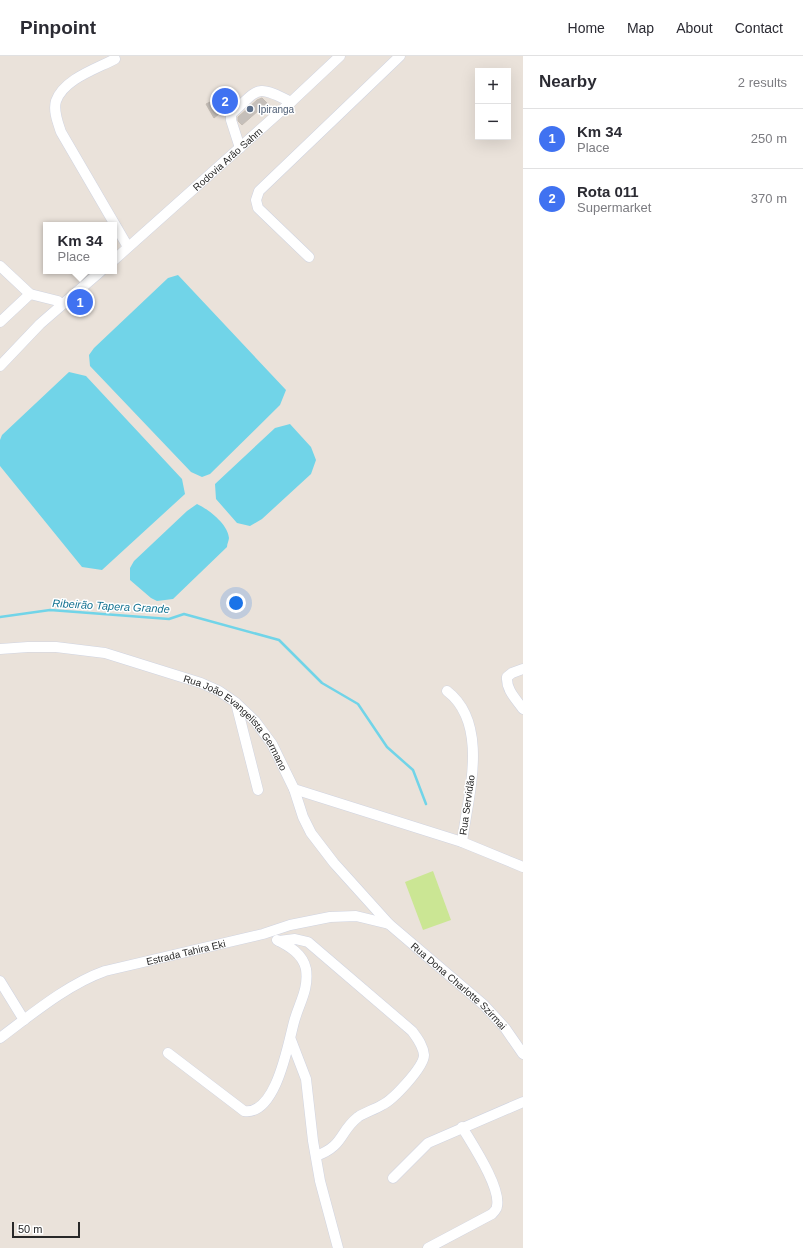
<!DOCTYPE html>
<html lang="en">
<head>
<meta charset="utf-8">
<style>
  body { margin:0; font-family:Arial,sans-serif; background:#f7f7f7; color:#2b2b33 }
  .controls { position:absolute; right:12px; top:12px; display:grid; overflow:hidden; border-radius:0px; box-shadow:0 4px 16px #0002 }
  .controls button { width:36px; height:36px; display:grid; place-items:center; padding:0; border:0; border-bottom:1px solid #e1e1e2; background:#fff; color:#2b2b33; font:20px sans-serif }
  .scale { position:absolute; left:12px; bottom:10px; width:68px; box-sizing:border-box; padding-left:4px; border:2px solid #282828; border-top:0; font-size:11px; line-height:14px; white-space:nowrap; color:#282828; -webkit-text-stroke:3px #fff; paint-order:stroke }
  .you { position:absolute; left:236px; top:547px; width:14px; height:14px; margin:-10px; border:3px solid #fff; border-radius:50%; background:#1a73e8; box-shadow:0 0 0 6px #1a73e833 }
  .badge { display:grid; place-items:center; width:26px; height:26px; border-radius:50%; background:#4072f1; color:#fff; font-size:13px; font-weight:700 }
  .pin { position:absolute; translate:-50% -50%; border:2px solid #fff; box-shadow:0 1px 4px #0006 }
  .popup { position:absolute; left:43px; top:166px; width:74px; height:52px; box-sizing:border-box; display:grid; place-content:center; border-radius:0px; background:#fff; filter:drop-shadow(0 1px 3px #0005); font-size:13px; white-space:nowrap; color:#7c7c81 }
  .popup b { font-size:15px; color:#2b2b33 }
  .popup::after { content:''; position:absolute; left:50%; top:100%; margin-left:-8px; border:8px solid transparent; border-top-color:#fff }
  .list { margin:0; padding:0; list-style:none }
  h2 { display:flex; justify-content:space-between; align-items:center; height:52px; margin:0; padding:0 16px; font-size:17px }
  h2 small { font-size:13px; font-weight:400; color:#7c7c81 }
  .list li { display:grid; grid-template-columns:26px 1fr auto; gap:12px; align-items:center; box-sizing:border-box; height:60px; padding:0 16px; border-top:1px solid #e1e1e2 }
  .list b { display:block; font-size:15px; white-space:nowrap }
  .list p { margin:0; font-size:13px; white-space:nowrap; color:#7c7c81 }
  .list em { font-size:13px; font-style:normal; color:#7c7c81 }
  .map { position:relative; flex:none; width:523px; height:1192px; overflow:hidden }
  header { display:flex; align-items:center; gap:24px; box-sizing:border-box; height:56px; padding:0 20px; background:#fff; border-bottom:1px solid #e1e1e2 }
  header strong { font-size:19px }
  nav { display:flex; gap:22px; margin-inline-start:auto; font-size:14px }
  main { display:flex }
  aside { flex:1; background:#fff }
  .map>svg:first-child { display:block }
</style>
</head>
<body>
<header>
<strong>Pinpoint</strong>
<nav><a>Home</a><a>Map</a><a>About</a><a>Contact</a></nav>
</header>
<main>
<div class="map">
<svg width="523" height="1192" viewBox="0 0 523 1192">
  <rect width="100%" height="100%" fill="#eae2da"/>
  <path fill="#cbe694" d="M433 815 451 864 423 874 405 826Z"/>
  <path fill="#71d4e8" d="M178 219 286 334 280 349 210 418 202 421 191 416 90 310 89 299 94 292 168 222Z
    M69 316 86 320 182 423 185 438 102 514 82 511 0 410V384L2 379Z
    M290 368 311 391 316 404 311 418 262 463 250 470 237 467 216 443 215 428 275 372Z
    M197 448C208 453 228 468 229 482 229 484 227 488 227 491L173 543 157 545 151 542 130 524V512L134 505 187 455Z"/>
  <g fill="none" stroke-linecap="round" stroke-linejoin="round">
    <path stroke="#71d4e8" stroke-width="2.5" d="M0 561 50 554 169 563 184 558 279 584 322 627 358 648 387 691 413 714 426 748"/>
  </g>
  <path fill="#c5bfba" stroke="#c5bdb4" d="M231 36 237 43 214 62 206 48Z
    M262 42 267 47 242 69 238 65V61L257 44Z"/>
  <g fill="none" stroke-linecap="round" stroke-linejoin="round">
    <g stroke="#d0d4e1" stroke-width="11">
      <g id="minor">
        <path d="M115 3C96 13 64 23 56 45 53 55 58 67 61 76L128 191"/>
        <path d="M240 92 231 64V58C260 32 255 28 291 46"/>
        <path d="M309 201 258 152 256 144 259 135 400 0"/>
        <path id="s1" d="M114 204 291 46 340 0"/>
        <path d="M0 210 30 238 58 245"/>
        <path d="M0 266 30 238"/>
        <path d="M0 310 40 268 101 215"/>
        <path id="s2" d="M0 593 28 591H56L105 597 201 627 219 635 235 646 255 665 272 688 294 733 303 761 311 777 334 807 389 868 484 949 505 972 523 998"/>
        <path d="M523 613 512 617 507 621C506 634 516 643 523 653"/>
        <path d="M447 635C490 668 468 740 462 786"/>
        <path d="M236 647 258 734"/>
        <path d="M294 733 462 786 523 811"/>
        <path d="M279 885 295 883 308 886 412 975C417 982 423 989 424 999 424 1011 393 1044 382 1049 374 1054 365 1056 358 1061 339 1076 344 1090 316 1100"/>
        <path d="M0 925 24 964"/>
        <path id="s3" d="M0 982C32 958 68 928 105 915L263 878 290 869 330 861 356 860 389 868"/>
        <path d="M291 984 306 1023 313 1085 320 1125 338 1192"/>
        <path d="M168 997 244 1055C276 1060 288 988 294 966 299 947 309 934 306 913 303 898 289 890 277 884"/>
        <path d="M393 1122 428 1087 523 1046"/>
        <path d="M428 1192 492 1158C494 1156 497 1153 497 1150 501 1131 472 1088 462 1071"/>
      </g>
    </g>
    <use href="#minor" stroke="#fff" stroke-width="10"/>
  </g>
  <circle fill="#5c6f8a" stroke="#fff" stroke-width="1.5" cx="250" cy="53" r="4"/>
  <g text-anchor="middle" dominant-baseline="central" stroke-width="3" stroke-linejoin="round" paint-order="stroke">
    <g font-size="10" fill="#4e5e75" stroke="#fff" text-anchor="start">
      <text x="258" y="53">Ipiranga</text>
    </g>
    <g font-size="10" fill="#282828" stroke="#fff">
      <text stroke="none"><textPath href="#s1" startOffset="152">Rodovia Arão Sahm</textPath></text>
      <text stroke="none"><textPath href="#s2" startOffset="259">Rua João Evangelista Germano</textPath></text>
      <text transform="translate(467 749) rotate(-82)">Rua Servidão</text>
      <text stroke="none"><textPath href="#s3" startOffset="208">Estrada Tahira Eki</textPath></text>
      <text stroke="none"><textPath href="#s2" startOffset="612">Rua Dona Charlotte Szirmai</textPath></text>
    </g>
    <g font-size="11" font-style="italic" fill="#137291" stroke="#fff">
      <text transform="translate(111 550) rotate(3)">Ribeirão Tapera Grande</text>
    </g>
  </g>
</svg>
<div class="controls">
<button>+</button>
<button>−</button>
</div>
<div class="scale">50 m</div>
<div class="you"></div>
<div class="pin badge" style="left:80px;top:246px">1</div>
<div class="popup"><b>Km 34</b>Place</div>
<div class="pin badge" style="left:225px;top:45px">2</div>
</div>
<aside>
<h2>Nearby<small>2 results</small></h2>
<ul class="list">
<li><span class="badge">1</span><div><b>Km 34</b><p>Place</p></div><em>250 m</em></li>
<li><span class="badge">2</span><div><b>Rota 011</b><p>Supermarket</p></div><em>370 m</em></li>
</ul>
</aside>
</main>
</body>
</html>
